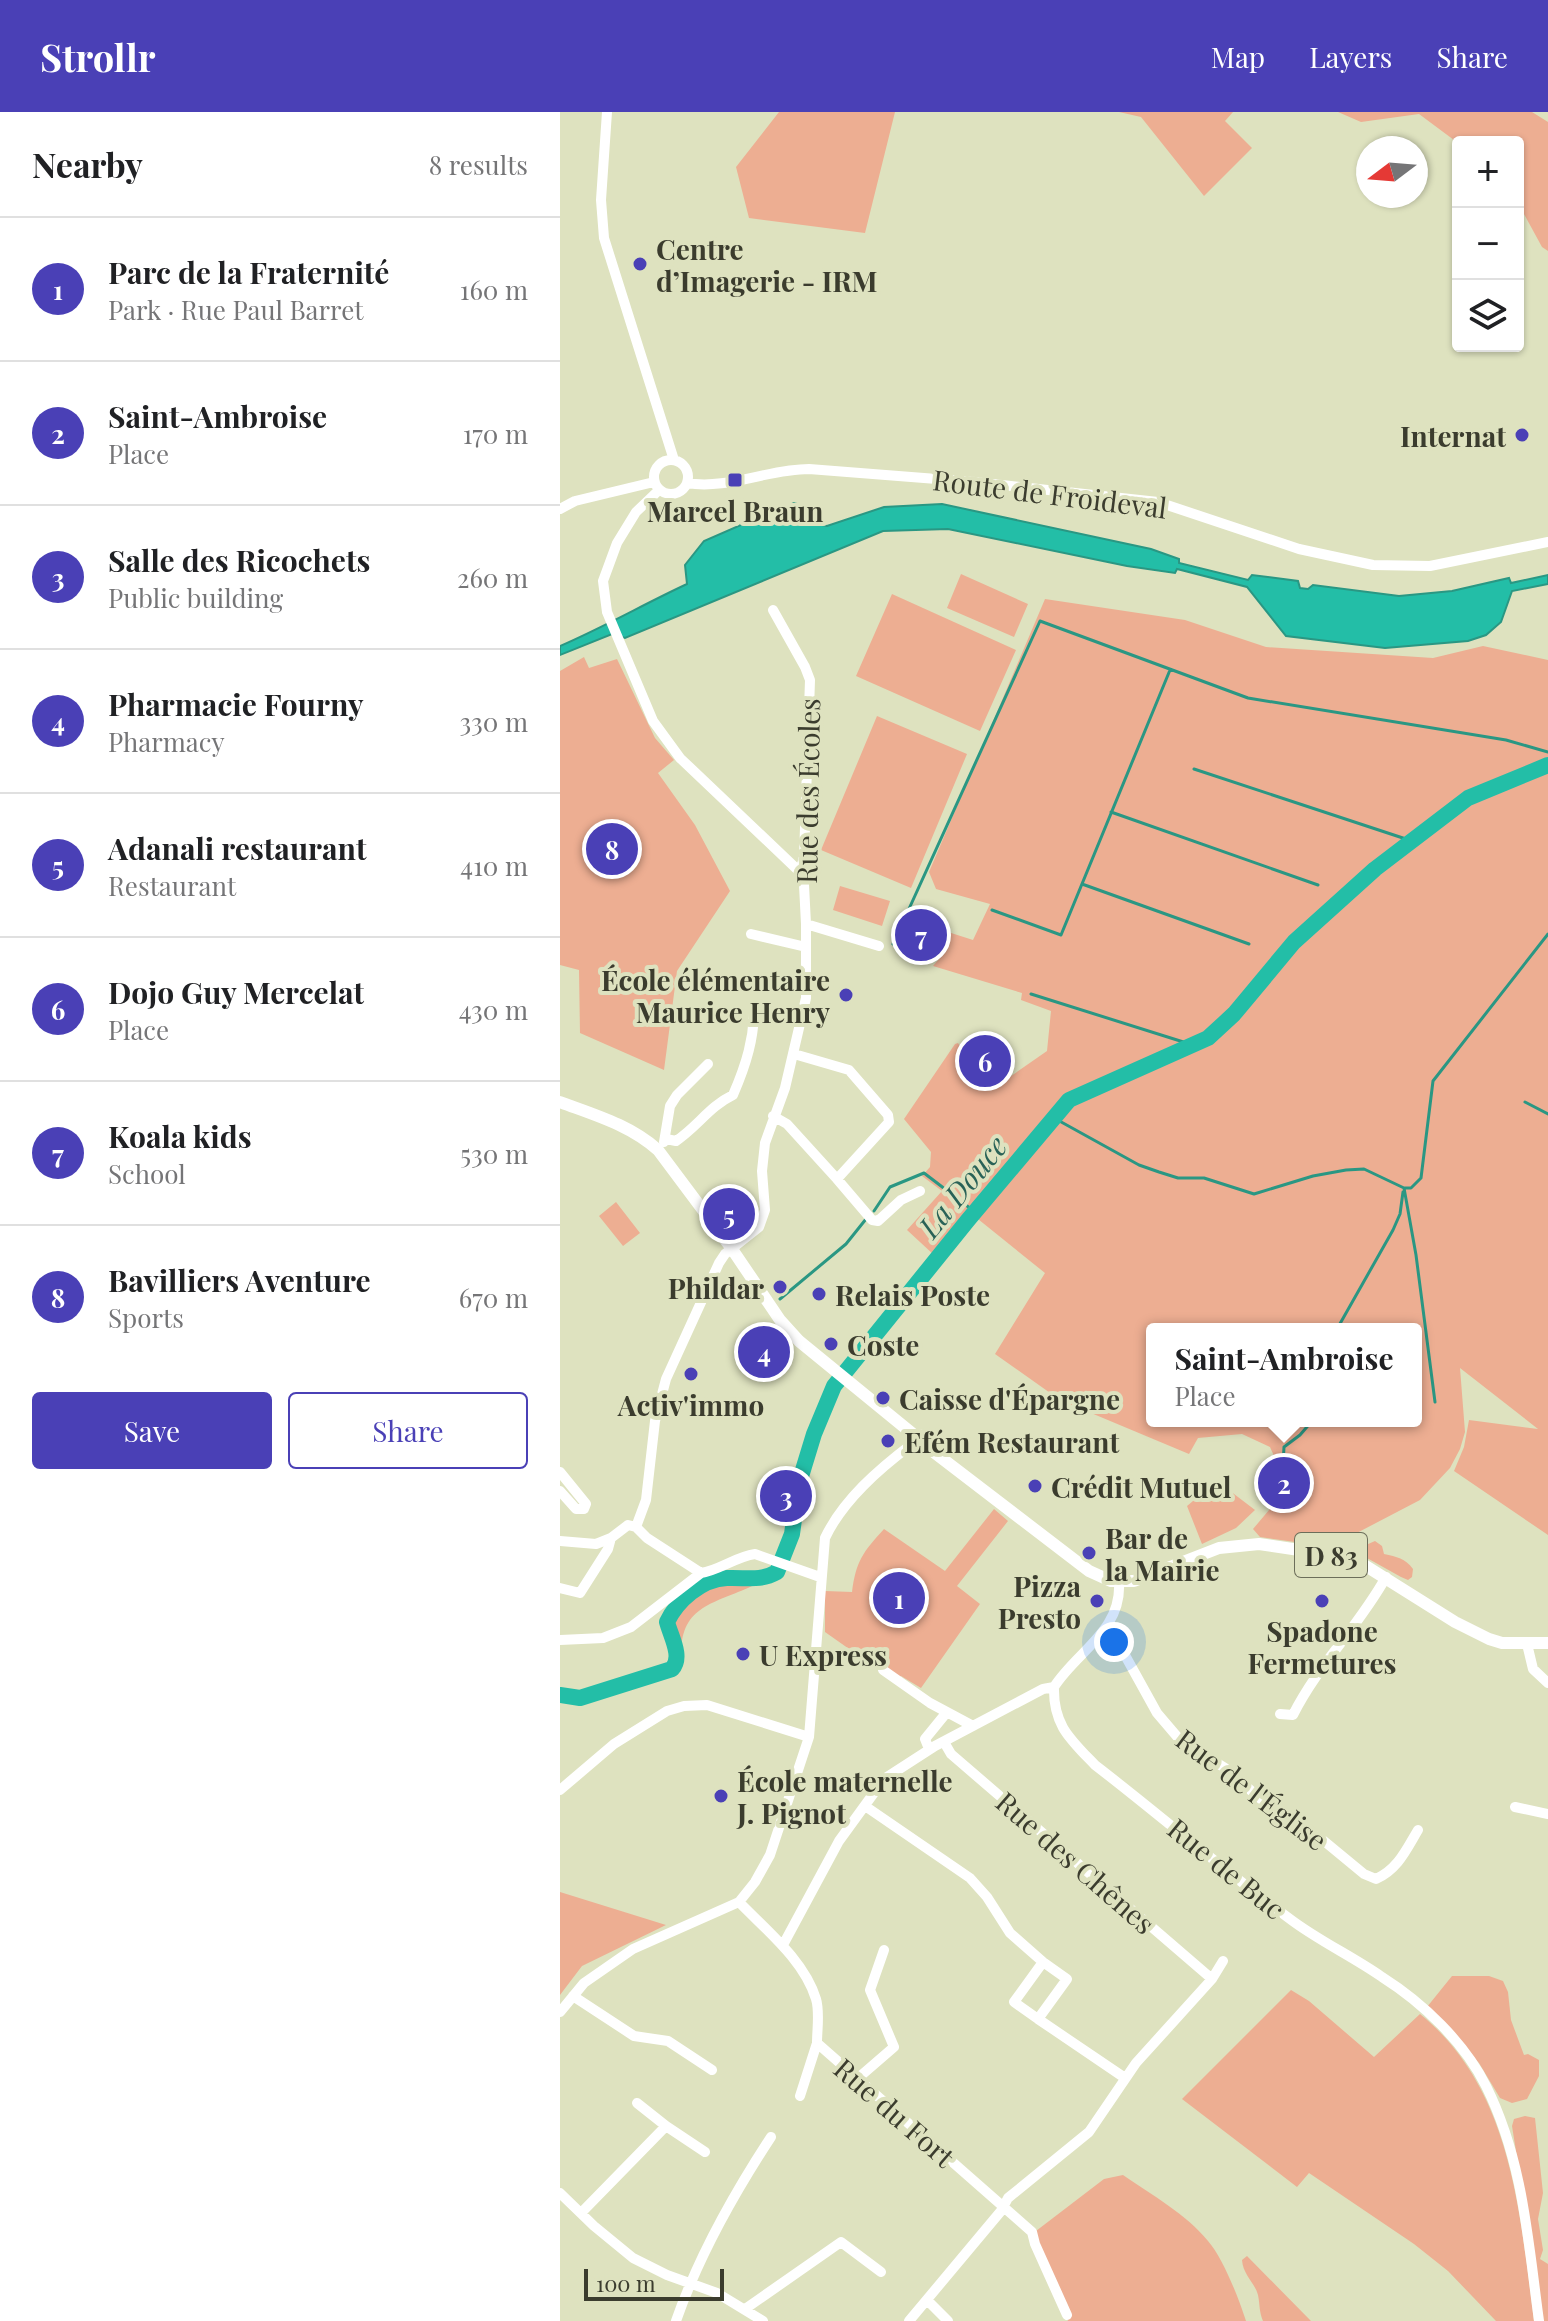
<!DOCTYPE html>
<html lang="en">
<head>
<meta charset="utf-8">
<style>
  body { margin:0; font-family:"Playfair Display",serif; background:#f2f2f2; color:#202124 }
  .controls { position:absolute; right:24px; top:24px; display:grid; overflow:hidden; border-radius:8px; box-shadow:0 2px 6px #0004 }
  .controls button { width:72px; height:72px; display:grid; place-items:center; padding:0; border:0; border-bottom:2px solid #e0e0e0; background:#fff; color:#202124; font:40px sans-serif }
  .compass { position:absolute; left:796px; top:24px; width:72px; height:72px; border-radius:50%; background:#fff; box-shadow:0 2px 6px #0004; rotate:254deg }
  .scale { position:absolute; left:24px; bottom:20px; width:140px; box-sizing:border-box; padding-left:8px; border:4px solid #3b3c2e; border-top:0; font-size:22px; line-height:28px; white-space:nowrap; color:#3b3c2e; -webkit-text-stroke:6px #dee2bf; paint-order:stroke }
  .you { position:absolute; left:554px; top:1530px; width:28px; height:28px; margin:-20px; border:6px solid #fff; border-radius:50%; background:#1a73e8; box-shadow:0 0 0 12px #1a73e833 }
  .badge { display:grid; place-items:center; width:52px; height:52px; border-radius:50%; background:#4a40b6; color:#fff; font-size:26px; font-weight:700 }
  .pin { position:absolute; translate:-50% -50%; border:4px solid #fff; box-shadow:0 2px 8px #0006 }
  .popup { position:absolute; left:586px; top:1211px; width:276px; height:104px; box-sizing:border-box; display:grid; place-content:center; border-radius:8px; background:#fff; filter:drop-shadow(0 2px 6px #0005); font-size:26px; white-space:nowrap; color:#757577 }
  .popup b { font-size:30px; color:#202124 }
  .popup::after { content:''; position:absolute; left:50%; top:100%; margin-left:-16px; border:16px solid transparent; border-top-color:#fff }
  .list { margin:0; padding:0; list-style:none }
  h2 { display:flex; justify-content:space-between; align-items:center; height:104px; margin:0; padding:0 32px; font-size:34px }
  h2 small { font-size:26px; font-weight:400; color:#757577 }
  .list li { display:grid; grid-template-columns:52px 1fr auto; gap:24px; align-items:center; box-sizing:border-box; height:144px; padding:0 32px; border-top:2px solid #e0e0e0 }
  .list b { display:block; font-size:30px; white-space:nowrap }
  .list p { margin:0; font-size:26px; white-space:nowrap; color:#757577 }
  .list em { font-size:26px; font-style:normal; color:#757577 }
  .actions { display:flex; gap:16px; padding:24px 32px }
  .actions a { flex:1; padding:18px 0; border:2px solid #4a40b6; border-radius:8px; text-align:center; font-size:28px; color:#4a40b6 }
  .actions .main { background:#4a40b6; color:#fff }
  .icon { flex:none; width:44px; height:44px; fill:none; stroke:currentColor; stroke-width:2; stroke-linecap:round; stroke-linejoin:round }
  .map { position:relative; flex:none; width:988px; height:2209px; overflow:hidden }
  header { display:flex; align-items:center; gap:48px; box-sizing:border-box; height:112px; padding:0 40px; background:#4a40b6; color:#fff }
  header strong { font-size:38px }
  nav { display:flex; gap:44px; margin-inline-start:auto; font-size:28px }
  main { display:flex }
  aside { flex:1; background:#fff }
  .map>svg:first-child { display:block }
</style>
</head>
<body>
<header>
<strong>Strollr</strong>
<nav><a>Map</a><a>Layers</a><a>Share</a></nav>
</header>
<main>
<aside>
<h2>Nearby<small>8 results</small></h2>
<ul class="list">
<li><span class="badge">1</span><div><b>Parc de la Fraternité</b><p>Park · Rue Paul Barret</p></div><em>160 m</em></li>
<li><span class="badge">2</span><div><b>Saint-Ambroise</b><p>Place</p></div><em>170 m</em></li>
<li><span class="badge">3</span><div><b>Salle des Ricochets</b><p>Public building</p></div><em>260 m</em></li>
<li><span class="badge">4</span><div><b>Pharmacie Fourny</b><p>Pharmacy</p></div><em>330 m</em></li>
<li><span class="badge">5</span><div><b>Adanali restaurant</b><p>Restaurant</p></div><em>410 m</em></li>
<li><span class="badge">6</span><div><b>Dojo Guy Mercelat</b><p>Place</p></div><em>430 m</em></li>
<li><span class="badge">7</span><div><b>Koala kids</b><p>School</p></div><em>530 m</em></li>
<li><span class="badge">8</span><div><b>Bavilliers Aventure</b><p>Sports</p></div><em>670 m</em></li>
</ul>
<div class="actions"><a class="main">Save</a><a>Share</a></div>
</aside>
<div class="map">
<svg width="988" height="2209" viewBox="0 0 988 2209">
  <rect width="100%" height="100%" fill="#dee2bf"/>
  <path fill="#edae92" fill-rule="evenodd" d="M219 0H335L305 121 189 106 176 55Z
    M559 0H673L665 9 692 36 644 84 581 5Z
    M778 0H972L988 10V139L982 135 958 91V30L898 31 859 2 801 10Z
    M401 462 468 492 454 525 387 496Z
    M332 482 456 538 420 619 296 564Z
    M485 487 625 508 706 535 873 546 923 534 988 548V1423L894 1359 904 1335 909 1308 978 1317 900 1256 905 1320 900 1337 890 1356 860 1388 770 1435 700 1425 693 1417 720 1385 714 1377C726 1364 716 1349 710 1335L682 1322 638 1326 629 1342 500 1288 435 1242 485 1161 408 1099 374 1143 347 1118 382 1079 362 1064 370 1055 371 1040 344 1007 395 932 398 931 418 963 431 978 487 939 491 899 461 888 462 881 373 854 384 841 388 820 413 828 430 792 376 777 369 760ZM592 1217H856V1309H592Z
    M24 545 29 556 57 547 95 626 114 648 98 661 135 713 170 779 117 859 104 958 20 921 19 858 0 853V559Z
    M317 604 407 642 351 776 261 738Z
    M280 774 330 789 322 814 273 798Z
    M56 1090 80 1121 63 1134 39 1104Z
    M657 1369 695 1398 676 1416 642 1432 627 1394Z
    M434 1397 448 1409 397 1474 420 1492 361 1576 341 1564 336 1570 265 1520V1479L292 1480C296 1449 303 1440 324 1417L385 1459Z
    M815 1429 822 1434 824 1442C837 1445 845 1446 853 1457L852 1465 848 1468 841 1465 798 1441 799 1436Z
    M175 1469 189 1470 192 1474C154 1492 122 1493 121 1541L111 1515 116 1499 148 1474Z
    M0 1780 106 1813 22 1854 0 1883Z
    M892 1864H929L943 1869 948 1880 951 1908 964 1943 968 1942 979 1948V1964L967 1987 952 1991 940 1986 919 1951 867 1895Z
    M731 1878 749 1889 814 1945 860 1902C952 1976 960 2101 974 2209H936L888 2159 854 2132 749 2061 737 2075 622 1987Z
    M965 2004 975 2006 983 2081 978 2107 983 2138 980 2147 988 2152V2209H983L952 2014 954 2007Z
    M563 2063C592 2083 626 2102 648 2129 663 2146 679 2187 686 2209H508L475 2130 476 2119 544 2067Z
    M687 2144 751 2209H703C699 2200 700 2193 698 2183 695 2171 683 2163 682 2148Z"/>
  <path fill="#23bea7" stroke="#2a9783" stroke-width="2" d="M234 391 249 396 257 412 267 414 324 395 382 392 591 437 619 447V451L688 468 692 463 738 469 740 476 748 477 753 473 839 484 892 479 949 466 951 471 988 463V472L952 479 941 510 926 523 908 529 825 536 726 524 687 475 617 457 615 461 567 454 388 417 323 419 65 526 52 522 0 543V534C44 515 84 492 127 472L125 453 144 429 199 405 212 407 218 398Z"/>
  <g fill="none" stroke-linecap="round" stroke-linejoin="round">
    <path stroke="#2a9783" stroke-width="3" d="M634 657 852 729
      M551 700 758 773
      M522 772 689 832
      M432 798 501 823 610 558
      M333 832 480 509 688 586 946 628 988 640
      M471 882 633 933
      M965 990 988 1002
      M494 1006 579 1053 599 1060 618 1066H644L694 1082 753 1064 786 1058 804 1057 844 1076H851L861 1066 873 969 988 822
      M844 1076 856 1143 875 1290
      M314 1099 330 1075 364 1061 415 1100
      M220 1187 286 1132 306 1107
      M777 1217 833 1118 840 1102 843 1080
      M728 1364 723 1352 724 1335 740 1323 752 1309"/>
    <path stroke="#23bea7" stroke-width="16" d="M0 1583 20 1586 112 1557C123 1545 111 1525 107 1510 117 1489 141 1467 167 1466 186 1465 199 1470 217 1460L232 1422 239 1371 254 1322 274 1274 408 1108 509 988 648 926 674 902 734 830 815 757 908 686 988 653"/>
    <path stroke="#fff" stroke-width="10" d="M47 0 41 88 44 126 114 348
      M94 365a17 17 0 1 1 34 0a17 17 0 1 1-34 0Z
      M127 371C167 378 208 357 249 357L415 370 598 390 739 437 813 453 870 454 988 430
      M99 378 76 400 57 431 43 469 47 500 93 609 120 646 240 760
      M0 397 15 389 94 370
      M246 812 319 834
      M191 822 246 835
      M213 1004 227 1012 277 1067 329 1010 328 1003 289 958 234 942
      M106 1027 116 1029C137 1015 150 994 173 983 186 953 195 925 194 892
      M104 1030 110 994 117 983 148 952
      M277 1067 312 1108 318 1109 341 1088 360 1079
      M0 1360 26 1392 24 1397H16L0 1379
      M76 1415 86 1388 95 1309 106 1267 159 1151 165 1142 199 1115 205 1098 202 1059 205 1031 225 976 246 886V812L244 773 240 760 244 745 250 568 245 555 213 498
      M76 1415 87 1426 141 1461C160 1458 175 1445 195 1442L260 1465
      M0 1429 36 1432 51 1426 68 1413 76 1415
      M0 1476 20 1481 48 1437 51 1426
      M547 1518 566 1545 597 1601 620 1628 665 1656 719 1703 764 1729 804 1762 816 1767C838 1757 846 1738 858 1718
      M0 1528 43 1526 71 1515 141 1461
      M967 1532 973 1557 988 1571
      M323 1558 370 1591 413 1614
      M494 1575C493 1613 510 1627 535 1653 600 1703 663 1758 730 1807 759 1829 792 1844 822 1865 863 1891 904 1930 926 1974 963 2048 968 2128 979 2209
      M494 1575C517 1539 562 1519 559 1470
      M720 1602 733 1603C758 1553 799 1514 826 1465
      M384 1630 391 1642 652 1867
      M369 1637 365 1627 387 1600
      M0 1678 54 1632 107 1599 124 1594 147 1593 249 1625
      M305 1694 410 1766 427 1785 450 1821 483 1850 507 1867 478 1907 565 1966
      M955 1695 988 1702
      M179 1790C206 1818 244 1848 256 1887 260 1900 257 1917 257 1931L472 2120 475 2132 507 2203
      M223 1833 279 1729 324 1667 375 1634 483 1577 494 1575
      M13 1884 74 1924 108 1929 152 1958
      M0 1900 24 1871 73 1837 179 1790 195 1770 210 1743 249 1625 265 1426C283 1388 319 1357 352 1332
      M478 1907 454 1890 483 1850
      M297 1967 334 1935 310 1878 324 1838
      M240 1984 257 1931
      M77 1991 106 2014
      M0 2081 34 2114 73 2146 107 2163 157 2181 203 2209
      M21 2101 106 2014 145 2040
      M367 2188 388 2209
      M185 2197 281 2130 321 2160
      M116 2209C139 2143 173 2083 211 2025
      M349 2209 441 2099 448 2086 529 2020 576 1951 652 1867 663 1849"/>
    <path stroke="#fff" stroke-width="12" d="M0 990C35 1003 70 1013 98 1038L172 1137 220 1208 239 1229 354 1323
      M362 1330 354 1333 351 1325 359 1323 362 1330 371 1338 529 1459 551 1469H574L659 1436 699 1432 773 1443 801 1451 895 1510 929 1527 942 1531H988"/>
  </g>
  <g fill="#4a40b6" stroke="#dee2bf" stroke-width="3">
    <circle cx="80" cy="152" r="8"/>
    <circle cx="962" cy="323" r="8"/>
    <rect x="167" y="360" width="16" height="16" rx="4"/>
    <circle cx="286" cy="883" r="8"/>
    <circle cx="220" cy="1175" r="8"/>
    <circle cx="259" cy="1182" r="8"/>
    <circle cx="271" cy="1232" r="8"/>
    <circle cx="131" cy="1262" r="8"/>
    <circle cx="323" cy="1286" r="8"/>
    <circle cx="328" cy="1329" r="8"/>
    <circle cx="475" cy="1374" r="8"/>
    <circle cx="529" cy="1441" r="8"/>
    <circle cx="537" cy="1489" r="8"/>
    <circle cx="762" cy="1489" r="8"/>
    <circle cx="183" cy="1542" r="8"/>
    <circle cx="161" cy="1684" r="8"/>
  </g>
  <g text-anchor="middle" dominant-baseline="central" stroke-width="8" stroke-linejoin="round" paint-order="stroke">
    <rect fill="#dee2bf" stroke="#6c6e5a" stroke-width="2" x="735" y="1421" width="72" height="44" rx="6"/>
    <g font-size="26" font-weight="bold" fill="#3b3c2e">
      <text x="771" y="1443">D 83</text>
    </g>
    <g font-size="28" font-weight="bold" fill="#3b3c2e" stroke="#dee2bf" text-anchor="start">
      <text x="96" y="136">Centre<tspan x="96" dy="32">d’Imagerie - IRM</tspan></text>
      <text x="946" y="323" text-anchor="end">Internat</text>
      <text x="175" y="398" text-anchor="middle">Marcel Braun</text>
      <text x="270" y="867" text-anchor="end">École élémentaire<tspan x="270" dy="32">Maurice Henry</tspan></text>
      <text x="204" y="1175" text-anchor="end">Phildar</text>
      <text x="275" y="1182">Relais Poste</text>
      <text x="287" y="1232">Coste</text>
      <text x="339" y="1286">Caisse d'Épargne</text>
      <text x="131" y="1292" text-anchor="middle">Activ'immo</text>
      <text x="344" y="1329">Efém Restaurant</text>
      <text x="491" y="1374">Crédit Mutuel</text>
      <text x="545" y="1425">Bar de<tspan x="545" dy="32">la Mairie</tspan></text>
      <text x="521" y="1473" text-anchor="end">Pizza<tspan x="521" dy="32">Presto</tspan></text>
      <text x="762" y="1518" text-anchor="middle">Spadone<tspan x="762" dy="32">Fermetures</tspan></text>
      <text x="199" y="1542">U Express</text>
      <text x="177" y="1668">École maternelle<tspan x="177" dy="32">J. Pignot</tspan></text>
    </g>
    <g font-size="28" fill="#3b3c2e" stroke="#dee2bf">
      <text transform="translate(490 381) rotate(7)">Route de Froideval</text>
      <text transform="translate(247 679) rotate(-89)">Rue des Écoles</text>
      <text transform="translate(692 1677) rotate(37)">Rue de l'Église</text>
      <text transform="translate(516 1750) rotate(41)">Rue des Chênes</text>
      <text transform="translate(667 1756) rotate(39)">Rue de Buc</text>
      <text transform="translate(335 2000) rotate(41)">Rue du Fort</text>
    </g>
    <g font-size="30" font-style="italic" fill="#296257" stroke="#dee2bf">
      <text transform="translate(402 1074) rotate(-51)">La Douce</text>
    </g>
  </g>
</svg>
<div class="controls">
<button>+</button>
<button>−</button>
<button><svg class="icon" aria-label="layers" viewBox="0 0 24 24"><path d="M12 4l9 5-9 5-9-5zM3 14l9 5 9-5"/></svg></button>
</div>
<svg class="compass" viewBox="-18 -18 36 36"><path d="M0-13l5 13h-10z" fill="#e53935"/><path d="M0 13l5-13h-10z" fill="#757577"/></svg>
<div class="scale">100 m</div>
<div class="you"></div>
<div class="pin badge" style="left:339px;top:1486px">1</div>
<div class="pin badge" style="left:724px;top:1371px">2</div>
<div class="popup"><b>Saint-Ambroise</b>Place</div>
<div class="pin badge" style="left:226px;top:1384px">3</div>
<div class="pin badge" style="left:204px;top:1240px">4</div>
<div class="pin badge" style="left:169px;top:1102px">5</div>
<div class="pin badge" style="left:425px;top:949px">6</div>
<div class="pin badge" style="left:361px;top:823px">7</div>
<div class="pin badge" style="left:52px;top:737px">8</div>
</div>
</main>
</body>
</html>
